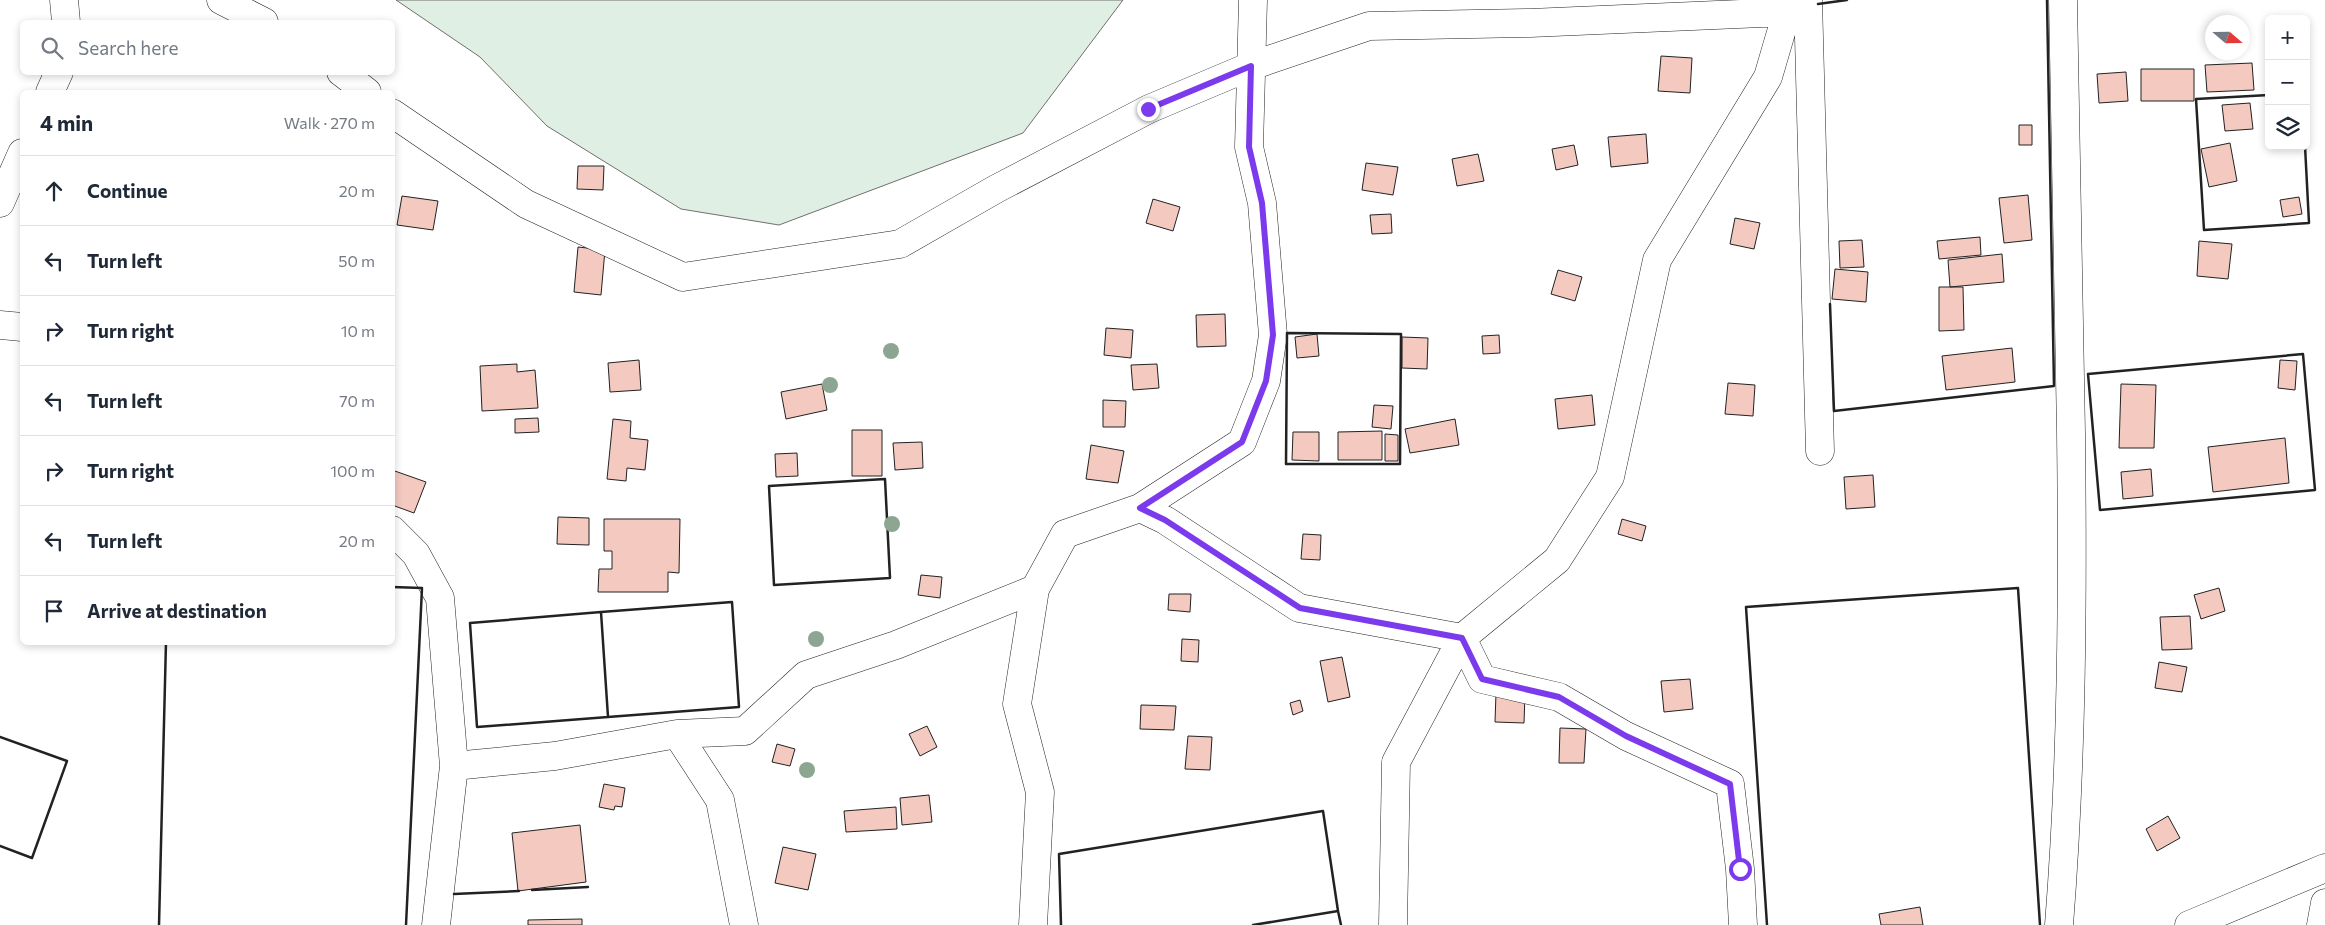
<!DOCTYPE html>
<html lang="en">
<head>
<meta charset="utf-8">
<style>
  body { margin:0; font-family:Commissioner,sans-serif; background:#f2f2f3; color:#1f2937 }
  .controls { position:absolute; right:15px; top:15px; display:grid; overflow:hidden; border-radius:8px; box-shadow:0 2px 8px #0003 }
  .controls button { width:45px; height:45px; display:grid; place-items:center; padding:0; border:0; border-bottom:1px solid #e0e1e3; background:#fff; color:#1f2937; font:25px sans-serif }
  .compass { position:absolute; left:2205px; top:15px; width:45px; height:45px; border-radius:50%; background:#fff; box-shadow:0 2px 8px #0003; rotate:110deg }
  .stop { position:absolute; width:15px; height:15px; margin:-11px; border:4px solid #7c3aed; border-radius:50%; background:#fff }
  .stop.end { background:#7c3aed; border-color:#fff; box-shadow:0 1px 5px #0008 }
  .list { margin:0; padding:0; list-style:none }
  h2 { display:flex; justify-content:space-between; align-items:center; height:65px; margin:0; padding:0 20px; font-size:21px }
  h2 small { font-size:16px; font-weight:400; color:#747a83 }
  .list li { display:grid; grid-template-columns:32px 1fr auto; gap:15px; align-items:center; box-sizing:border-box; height:70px; padding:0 20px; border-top:1px solid #e0e1e3 }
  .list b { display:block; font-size:19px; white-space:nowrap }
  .list em { font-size:16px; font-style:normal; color:#747a83 }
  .icon { flex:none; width:28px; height:28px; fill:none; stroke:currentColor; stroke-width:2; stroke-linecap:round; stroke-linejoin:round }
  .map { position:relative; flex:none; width:2325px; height:925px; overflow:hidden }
  .search { position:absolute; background:#fff; box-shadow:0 2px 8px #0003; left:20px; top:20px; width:375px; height:55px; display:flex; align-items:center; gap:12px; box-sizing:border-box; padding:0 18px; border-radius:8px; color:#747a83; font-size:19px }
  .panel { position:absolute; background:#fff; box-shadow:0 2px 8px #0003; left:20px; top:90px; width:375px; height:555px; border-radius:8px }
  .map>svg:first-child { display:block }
</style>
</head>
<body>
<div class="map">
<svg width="2325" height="925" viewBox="0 0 2325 925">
  <rect width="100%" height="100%" fill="#fff"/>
  <path fill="#e0efe3" stroke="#6f6f6f" d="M396 0H1123L1023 133 779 225 681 209 547 126 480 57Z"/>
  <path fill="#f3c9c0" stroke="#222" d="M1661 56 1692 58 1690 93 1658 91Z
    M2252 63 2254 90 2207 92 2205 65Z
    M2141 69H2194V101H2141Z
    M2126 72 2128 101 2099 103 2097 74Z
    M2250 103 2253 129 2225 131 2222 105Z
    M2019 125H2032V145H2019Z
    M1646 134 1648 163 1611 167 1608 137Z
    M2230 143 2237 181 2209 187 2201 149Z
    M1574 145 1578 165 1556 170 1552 149Z
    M1478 154 1484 181 1457 186 1452 159Z
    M1366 163 1398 167 1393 195 1362 190Z
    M578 166H604L603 190 577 189Z
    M2028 195 2032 240 2004 243 1999 198Z
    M402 196 438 201 433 230 397 225Z
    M2299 197 2302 214 2283 217 2280 200Z
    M1153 199 1180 207 1173 231 1146 223Z
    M1391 214 1392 233 1372 234 1370 215Z
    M1735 218 1760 223 1754 249 1730 244Z
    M1980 237 1981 255 1939 259 1937 241Z
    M1862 240 1864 267 1840 268 1839 241Z
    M2199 241 2232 244 2228 279 2197 276Z
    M578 247 605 250 601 295 574 292Z
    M2002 254 2004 282 1950 287 1948 260Z
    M1835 269 1868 272 1866 302 1832 299Z
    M1558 270 1582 277 1575 301 1551 294Z
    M1939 287H1963L1964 330 1939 331Z
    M1225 314 1226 346 1197 347 1196 315Z
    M1106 328 1133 330 1131 358 1104 355Z
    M1317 334 1319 356 1297 358 1295 337Z
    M1499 335 1500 353 1483 354 1482 336Z
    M1402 337 1428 338 1427 369 1402 368Z
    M2012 348 2015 382 1946 390 1942 356Z
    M639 360 641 390 610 392 608 363Z
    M2280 360 2297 361 2295 390 2278 388Z
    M517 364V372L535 370 538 408 482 411 480 366Z
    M1157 364 1159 388 1133 390 1131 365Z
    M1728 383 1755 385 1753 416 1725 414Z
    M822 384 827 410 786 419 781 392Z
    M2121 384 2156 385 2154 448H2119Z
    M1592 395 1595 425 1558 429 1555 399Z
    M1103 400 1126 401 1125 427H1103Z
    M1374 405 1393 406 1391 429 1372 427Z
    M538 418 539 432 515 433V419Z
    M613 419 631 421 630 438 648 440 645 470 627 468 626 481 607 479Z
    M1455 419 1459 445 1410 453 1405 429Z
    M852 430H882V476H852Z
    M1382 431V460H1338V432Z
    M1293 432H1319V461L1292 460Z
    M1385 434 1398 435V461H1385Z
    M2285 438 2289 483 2213 492 2208 447Z
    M922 442 923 468 895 470 893 443Z
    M1091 445 1124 451 1118 483 1086 479Z
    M797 453 798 476 776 477 775 454Z
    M2151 469 2153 496 2123 499 2121 472Z
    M392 470 426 482 414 513 392 505Z
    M1873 475 1875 507 1846 509 1844 477Z
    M558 517 589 518V545L557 544Z
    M604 519H680L679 573 668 572V592H598L599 569H612V551H604Z
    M1622 519 1646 526 1642 541 1618 534Z
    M1303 534 1321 535 1320 560 1301 559Z
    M921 575 942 577 940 598 918 595Z
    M2219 588 2225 611 2201 619 2194 595Z
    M1169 594H1191L1190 612 1168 610Z
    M2190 616 2192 649 2162 650 2160 617Z
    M1182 639 1199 640 1198 662 1181 661Z
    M1342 657 1350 697 1328 702 1320 661Z
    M2159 662 2187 667 2182 692 2155 688Z
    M1690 679 1693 709 1664 712 1661 681Z
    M1496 693 1525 694 1524 723 1495 722Z
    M1300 700 1303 711 1293 715 1290 703Z
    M1141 705 1176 706 1174 730 1140 729Z
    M927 726 937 747 920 756 909 734Z
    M1560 728 1586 729 1584 763H1559Z
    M1188 736 1212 737 1210 770 1185 769Z
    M777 744 795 749 790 766 772 762Z
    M604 784 625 788 622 807 615 806 614 810 599 807Z
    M929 795 932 822 902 825 900 798Z
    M896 807 897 829 846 832 844 811Z
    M2168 816 2180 838 2157 851 2146 829Z
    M580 825 586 882 518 891 512 833Z
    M783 847 816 854 808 890 775 883Z
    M1920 907 1923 925H1881L1879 914Z
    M582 919V925H528V920Z"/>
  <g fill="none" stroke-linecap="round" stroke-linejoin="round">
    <g stroke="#222" stroke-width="29">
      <path id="minor" d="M64 0 66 22
        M221 0 264 22
        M1808 0 1820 451
        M341 72 367 92
        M50 92 59 72
        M392 113 526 204 683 277 900 244 996 189 1149 109 1251 66 1369 26 1530 23 1787 12 1768 77 1657 260 1610 477 1557 560 1462 638 1396 762 1393 925
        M0 203 22 153
        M0 325 22 327
        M1140 508 1165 520 1299 608 1462 638 1482 679 1559 697 1626 736 1730 784 1740 869 1743 925
        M392 530 416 554 440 598 454 766
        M677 734 745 731 806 675 896 645 1035 589
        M436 925 454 766 555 756 677 734 720 800 744 925
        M1033 925 1040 792 1017 704 1035 589 1065 534 1140 508 1242 442 1266 381 1273 335 1262 203 1249 147 1253 0
        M2059 925C2072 761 2073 597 2071 432 2069 288 2066 144 2063 0
        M2321 925 2325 903"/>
    </g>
    <g stroke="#222" stroke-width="29">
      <path id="tertiary" d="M2189 925 2325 868"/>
    </g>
    <use href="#minor" stroke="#fff" stroke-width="28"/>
    <use href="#tertiary" stroke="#fff" stroke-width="28"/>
    <path stroke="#222" stroke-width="2.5" d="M1818 4 1847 0
      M2269 95 2196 99 2204 230 2309 223 2305 146
      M1830 304 1834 411 2054 386 2047 0
      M1287 333 1401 334 1400 464H1286Z
      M2303 354 2315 490 2100 510 2088 374Z
      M885 479 890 578 774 585 769 486Z
      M392 587 422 588 406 925
      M732 602 739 707 608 717 601 612Z
      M601 612 608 717 477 727 470 623Z
      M0 737 67 761 32 858 0 846
      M532 890 588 887
      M454 894 519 891
      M1338 911 1341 925
      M159 925 166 642
      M1061 925 1059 854 1323 811 1338 911 1253 925
      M1767 925 1746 607 2018 588 2040 925"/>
  </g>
  <g fill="#8da692">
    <circle cx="891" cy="351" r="8"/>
    <circle cx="830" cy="385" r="8"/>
    <circle cx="892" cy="524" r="8"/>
    <circle cx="816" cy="639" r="8"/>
    <circle cx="807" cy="770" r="8"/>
  </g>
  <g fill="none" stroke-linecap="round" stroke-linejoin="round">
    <path stroke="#7c3aed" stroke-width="6" d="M1148 109 1251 66 1249 147 1262 203 1273 335 1266 381 1242 442 1140 508 1165 520 1300 608 1462 638 1482 679 1559 697 1626 736 1730 784 1740 869"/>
  </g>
</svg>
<div class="controls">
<button>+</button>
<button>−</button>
<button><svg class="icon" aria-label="layers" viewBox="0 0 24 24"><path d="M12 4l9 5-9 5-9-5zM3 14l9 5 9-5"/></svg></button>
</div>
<svg class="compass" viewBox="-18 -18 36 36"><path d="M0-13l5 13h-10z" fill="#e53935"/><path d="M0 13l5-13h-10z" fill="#747a83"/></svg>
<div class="stop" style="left:1740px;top:869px"></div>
<div class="stop end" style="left:1148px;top:109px"></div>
<div class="search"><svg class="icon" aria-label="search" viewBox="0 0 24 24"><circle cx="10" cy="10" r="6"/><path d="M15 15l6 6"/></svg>Search here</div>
<section class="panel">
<h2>4 min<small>Walk · 270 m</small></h2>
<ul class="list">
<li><svg class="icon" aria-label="ahead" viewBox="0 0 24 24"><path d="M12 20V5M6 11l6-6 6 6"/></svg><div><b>Continue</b></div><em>20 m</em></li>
<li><svg class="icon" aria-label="left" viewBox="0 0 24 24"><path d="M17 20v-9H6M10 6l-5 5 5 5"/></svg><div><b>Turn left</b></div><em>50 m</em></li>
<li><svg class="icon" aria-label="right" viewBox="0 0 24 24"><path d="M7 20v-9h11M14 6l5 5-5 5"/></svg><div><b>Turn right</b></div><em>10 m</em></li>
<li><svg class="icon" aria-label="left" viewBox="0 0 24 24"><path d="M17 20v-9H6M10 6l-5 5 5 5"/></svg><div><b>Turn left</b></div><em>70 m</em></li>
<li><svg class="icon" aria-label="right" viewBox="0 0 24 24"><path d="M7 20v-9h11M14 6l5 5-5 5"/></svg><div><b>Turn right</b></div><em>100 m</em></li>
<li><svg class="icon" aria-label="left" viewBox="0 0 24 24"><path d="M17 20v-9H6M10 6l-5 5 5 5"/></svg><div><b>Turn left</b></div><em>20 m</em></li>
<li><svg class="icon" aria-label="arrive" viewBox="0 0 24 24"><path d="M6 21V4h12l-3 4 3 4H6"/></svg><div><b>Arrive at destination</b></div></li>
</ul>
</section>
</div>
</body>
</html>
